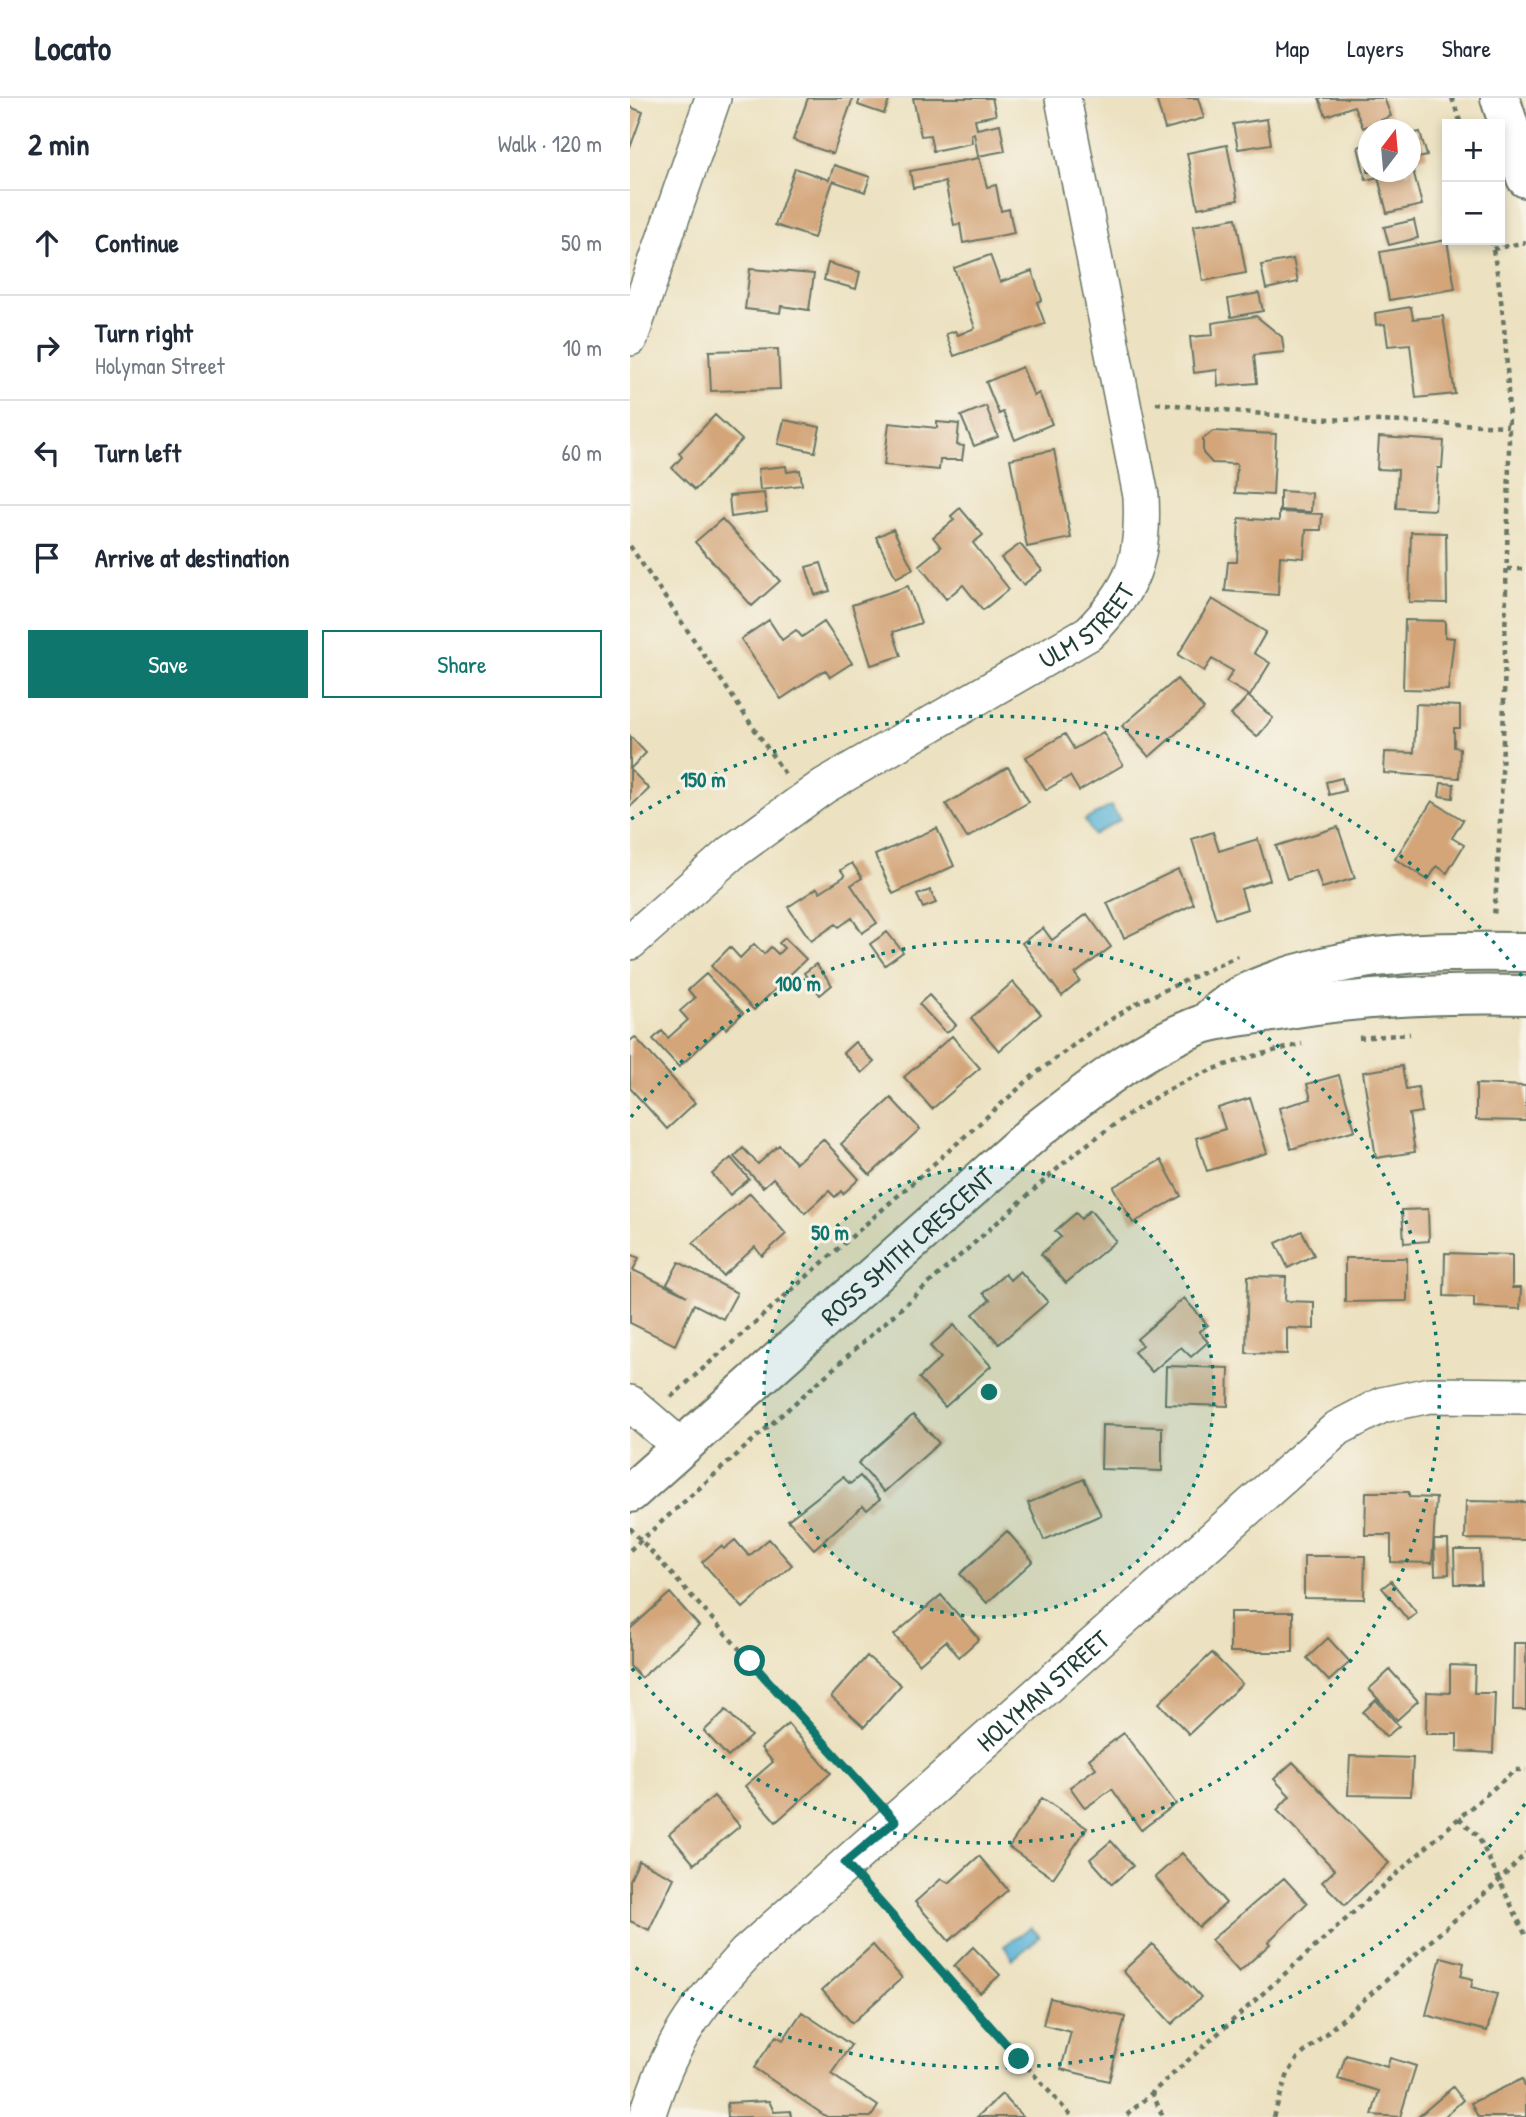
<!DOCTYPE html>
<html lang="en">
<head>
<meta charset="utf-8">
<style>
  body { margin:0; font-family:"Patrick Hand",sans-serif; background:#f6f6f7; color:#1f2937 }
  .controls { position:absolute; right:21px; top:21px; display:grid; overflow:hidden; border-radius:0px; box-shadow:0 4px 10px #0003 }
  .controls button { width:63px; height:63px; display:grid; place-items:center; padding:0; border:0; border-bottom:2px solid #e0e1e3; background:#fff; color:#1f2937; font:35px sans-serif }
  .compass { position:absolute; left:728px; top:21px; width:63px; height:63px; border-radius:50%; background:#fff; box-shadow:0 4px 10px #0003; rotate:16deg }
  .stop { position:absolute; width:21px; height:21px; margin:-16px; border:5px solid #0f766e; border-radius:50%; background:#fff }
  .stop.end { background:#0f766e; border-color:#fff; box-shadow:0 2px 7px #0008 }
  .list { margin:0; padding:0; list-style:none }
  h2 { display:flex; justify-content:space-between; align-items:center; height:91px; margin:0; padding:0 28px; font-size:30px }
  h2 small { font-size:23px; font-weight:400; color:#747a83 }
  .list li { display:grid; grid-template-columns:46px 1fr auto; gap:21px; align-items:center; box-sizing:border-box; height:105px; padding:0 28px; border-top:2px solid #e0e1e3 }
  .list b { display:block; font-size:26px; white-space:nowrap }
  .list p { margin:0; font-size:23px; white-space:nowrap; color:#747a83 }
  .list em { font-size:23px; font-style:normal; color:#747a83 }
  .actions { display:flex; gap:14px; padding:21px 28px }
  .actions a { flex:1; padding:16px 0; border:2px solid #0f766e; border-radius:0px; text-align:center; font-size:24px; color:#0f766e }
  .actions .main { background:#0f766e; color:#fff }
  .icon { flex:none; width:38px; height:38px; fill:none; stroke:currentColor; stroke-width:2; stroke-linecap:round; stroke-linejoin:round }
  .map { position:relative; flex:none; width:896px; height:2019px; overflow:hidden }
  header { display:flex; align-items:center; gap:42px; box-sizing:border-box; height:98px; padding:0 35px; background:#fff; border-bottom:2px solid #e0e1e3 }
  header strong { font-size:33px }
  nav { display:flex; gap:38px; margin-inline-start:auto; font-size:24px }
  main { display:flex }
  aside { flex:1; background:#fff }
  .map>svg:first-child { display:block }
</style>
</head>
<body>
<header>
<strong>Locato</strong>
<nav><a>Map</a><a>Layers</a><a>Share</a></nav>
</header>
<main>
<aside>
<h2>2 min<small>Walk · 120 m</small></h2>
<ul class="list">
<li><svg class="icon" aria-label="ahead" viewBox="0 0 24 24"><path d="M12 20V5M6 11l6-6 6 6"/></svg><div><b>Continue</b></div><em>50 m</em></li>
<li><svg class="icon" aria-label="right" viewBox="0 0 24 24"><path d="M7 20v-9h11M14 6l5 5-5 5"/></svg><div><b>Turn right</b><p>Holyman Street</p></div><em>10 m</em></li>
<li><svg class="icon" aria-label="left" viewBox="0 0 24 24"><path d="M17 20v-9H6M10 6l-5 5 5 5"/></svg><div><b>Turn left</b></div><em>60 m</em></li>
<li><svg class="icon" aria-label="arrive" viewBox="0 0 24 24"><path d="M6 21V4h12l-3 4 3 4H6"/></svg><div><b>Arrive at destination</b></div></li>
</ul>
<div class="actions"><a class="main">Save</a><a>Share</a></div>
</aside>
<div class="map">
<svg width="896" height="2019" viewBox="0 0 896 2019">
  <rect width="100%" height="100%" fill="#f7f3e8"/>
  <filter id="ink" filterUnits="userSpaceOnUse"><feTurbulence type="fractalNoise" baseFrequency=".0143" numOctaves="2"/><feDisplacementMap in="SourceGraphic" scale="14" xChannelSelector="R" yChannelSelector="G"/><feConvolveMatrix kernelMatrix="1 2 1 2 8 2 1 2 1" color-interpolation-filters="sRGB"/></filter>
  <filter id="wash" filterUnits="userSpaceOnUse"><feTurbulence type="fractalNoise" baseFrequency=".00686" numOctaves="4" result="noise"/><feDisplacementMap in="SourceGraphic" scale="28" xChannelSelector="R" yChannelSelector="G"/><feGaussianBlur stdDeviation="1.57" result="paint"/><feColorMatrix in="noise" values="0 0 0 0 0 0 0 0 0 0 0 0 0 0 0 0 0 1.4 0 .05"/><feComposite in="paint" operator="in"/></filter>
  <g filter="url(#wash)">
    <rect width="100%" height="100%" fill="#ece1c0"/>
    <path fill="#59b2d7" stroke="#3c7886" stroke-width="2" d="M481 708 490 722 463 737 455 722Z
      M401 1829 410 1839 383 1861 374 1848Z"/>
    <g id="blocks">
      <path fill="#d3a579" d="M178 0H223L203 56 163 42Z
        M230 0H260L254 16 228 7Z
        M283 0H362L366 17 345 21 347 31 370 26 375 53 348 58 344 35 341 36 342 45 303 53 300 37 291 38Z
        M526 0H568L574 20 535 31Z
        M689 0H754L761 18 733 30 724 8 696 18Z
        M0 9 13 14 0 50Z
        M637 21 641 46 608 51 603 26Z
        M790 34 797 58 780 62V36Z
        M738 46V74H780L781 64 792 107 757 115 748 79 736 82 728 49Z
        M597 47 608 102 568 110 557 55Z
        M349 60 357 89 366 87 371 113 379 111 384 135 333 145 330 126 324 127 315 84 283 90 280 73Z
        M204 67 240 79 235 94 203 83 184 140 145 127 165 70 199 82Z
        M606 120 616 175 573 183 563 128Z
        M784 122 788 140 759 147 754 129Z
        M817 142 825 191 759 202 750 154Z
        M360 157 370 184 402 173 412 202 407 204 415 226 324 258 316 236 325 233 328 237 345 230 324 170Z
        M663 161 668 184 636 191 631 167Z
        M198 165 230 174 226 191 194 182Z
        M120 171 184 176 179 212 151 208 150 215 115 211Z
        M629 195 633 213 601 219 598 201Z
        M781 209 783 221 813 218 825 296 786 300 780 246 758 248 755 226 746 227 745 215Z
        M626 218 652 239 654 254 624 257 627 285 588 288 587 272 564 275 560 239 583 237 582 225Z
        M148 251 150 291 81 293 79 253Z
        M392 269 404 298 409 295 422 326 385 342 373 314 369 316 356 284Z
        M356 308 368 339 344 348 331 318Z
        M85 317 112 342 65 392 42 370 52 359 49 355Z
        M154 322 190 329 185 354 148 346Z
        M307 324 329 326 327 347 334 348 332 362H310L309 372 254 367 259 325 307 330Z
        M583 333 646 336 643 397 605 395 607 366 582 365 573 355V341Z
        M749 339 814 343 812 370H808L805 412 766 410 768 372 747 371Z
        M424 352 441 440 397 449 380 361Z
        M156 368 157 374 170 372 172 387 130 392 128 371Z
        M650 393 682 395 681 414 650 412Z
        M134 395 137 414 101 419 99 398Z
        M330 410 353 437 343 445 379 491 353 512 333 487 316 501 289 467 311 449 303 439 324 422 321 418Z
        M649 414 692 416 691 432H676L674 460 650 458 648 497 595 493 598 464H607L609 420 649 423Z
        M92 421 150 483 122 508 65 444Z
        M263 431 283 471 266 480 246 439Z
        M781 434 816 435 817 505 779 504Z
        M390 446 412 472 393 487 371 460Z
        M191 465 200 493 185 497 176 469Z
        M278 488 291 525 263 534 271 558 241 567 222 507Z
        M582 501 636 534 624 555 640 565 620 598 596 584 603 573 582 561 574 573 548 557Z
        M139 522 152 542 166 532 172 539 194 524 222 565 200 579 195 572 151 601 111 541Z
        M775 522 815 523V539L824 540 818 592 773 591Z
        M547 581 574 611 519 659 492 628Z
        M618 598 643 620 627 639 601 617Z
        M786 606 830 608V630H824V649L830 650 829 680 754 675 755 654 784 655Z
        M473 634 493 667 449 693 440 678 416 692 396 659 435 636 444 651Z
        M0 638 16 655 0 671Z
        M378 669 399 704 337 740 316 706Z
        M0 671 19 691 0 709Z
        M712 680 715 693 699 697 696 684Z
        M811 685 824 686 823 700 809 698Z
        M802 703 833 722 822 740 834 747 817 775 807 768 798 782 765 761Z
        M708 729 725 780 692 790 686 772 657 781 646 748Z
        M307 730 324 768 263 796 245 757Z
        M583 734 589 753 628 741 640 782 611 791 617 811 586 821 562 741Z
        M222 765 232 780 221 787 247 825 232 835 222 820 209 829 206 826 181 843 158 809 187 790 190 794 215 778 211 772Z
        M548 771 564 806 494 840 477 805Z
        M300 792 306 805 293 810 287 797Z
        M457 816 481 849 445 876 450 883 432 898 392 845 413 830 422 842Z
        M257 834 273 854 255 867 240 846Z
        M155 840 176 861 124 912 81 868 100 849 110 860 124 846 134 856 141 849 148 856 154 850 149 845Z
        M186 866 202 887 190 897 174 875Z
        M76 876 113 915 96 931 93 928 49 969 23 941 32 933 38 940 58 922 50 913 65 900 58 892Z
        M383 884 411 916 369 953 341 920Z
        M299 897 326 927 316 935 289 906Z
        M322 938 350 970 302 1011 274 979Z
        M5 939 65 1005 37 1031 0 990V943Z
        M225 944 244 964 232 975 213 955Z
        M772 968 776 991 788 989 792 1014 779 1016 785 1054 746 1060 733 974Z
        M709 977 725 1032 661 1051 649 1010 681 1001 677 986Z
        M846 986 896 988V1023L846 1022Z
        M261 1000 290 1031 240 1077 211 1046Z
        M620 1000 637 1055 577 1073 566 1040 595 1031 588 1010Z
        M193 1041 229 1081 213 1096 211 1093 205 1099 199 1093 175 1115 143 1080 133 1089 104 1059 113 1050 128 1066 149 1047 166 1065Z
        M101 1060 119 1081 100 1097 82 1076Z
        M531 1062 551 1098 503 1125 483 1089Z
        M120 1095 156 1136 132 1158 125 1149 93 1178 63 1145Z
        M798 1111 799 1143 774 1145 772 1112Z
        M460 1112 486 1143 436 1185 411 1156 431 1139 425 1133 446 1115 451 1121Z
        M672 1133 684 1157 658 1170 646 1145Z
        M815 1155 882 1157V1190H891L890 1211 844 1209V1199L814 1198Z
        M0 1156 9 1160 3 1172 57 1198 37 1186 49 1164 107 1195 93 1221 64 1206 45 1247 0 1225Z
        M715 1160H777V1203L715 1204Z
        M390 1173 418 1204 369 1246 343 1216 360 1202 353 1195 375 1176 380 1182Z
        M618 1178 656 1179 655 1203 684 1204V1231L657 1230V1256L616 1255Z
        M554 1200 578 1227 569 1234 578 1244 561 1259 551 1249 522 1274 504 1254 512 1247 507 1241Z
        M324 1227 361 1268 315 1309 289 1280 311 1260 300 1248Z
        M536 1268 599 1270 598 1308 535 1306Z
        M283 1317 309 1345 254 1394 228 1365Z
        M472 1327 532 1329V1373L471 1371Z
        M230 1378 250 1401 237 1412 233 1408 184 1451 158 1422 213 1379 220 1386Z
        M454 1381 471 1417 414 1442 398 1405Z
        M736 1394H779V1399L806 1400 802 1465 761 1464V1437H735Z
        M836 1403 896 1404V1442L835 1441Z
        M377 1433 403 1463 357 1505 330 1476Z
        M139 1441 162 1467 113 1510 72 1464 91 1448 94 1451 105 1442 119 1458Z
        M804 1442H818L819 1476 805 1477Z
        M824 1452H850L851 1486H825Z
        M674 1458H735L734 1501 674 1500Z
        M761 1483 787 1515 778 1522 752 1490Z
        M40 1495 69 1528 11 1580 0 1568V1531Z
        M311 1497 349 1541 329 1559 316 1543 289 1566 264 1537Z
        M600 1514H663V1554H600Z
        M698 1540 720 1564 699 1583 677 1560Z
        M884 1545H896V1612H883Z
        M582 1555 612 1586 559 1636 529 1605Z
        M237 1558 271 1587 234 1629 201 1599Z
        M820 1567 845 1568 844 1595H865L863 1655 827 1653V1636H796L797 1594 820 1595Z
        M760 1572 788 1603 767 1622 739 1591Z
        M746 1602 769 1628 756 1639 733 1614Z
        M96 1612 121 1638 98 1659 74 1633Z
        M158 1626 201 1675 146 1724 115 1688 143 1664 131 1650Z
        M494 1635 546 1706 511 1732 482 1691 455 1710 440 1689 466 1670 459 1661Z
        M720 1658 783 1660 781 1698 718 1697Z
        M663 1664 759 1765 715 1807 692 1784 705 1772 647 1712 660 1698 644 1681Z
        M84 1698 110 1728 64 1766 39 1736Z
        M412 1700 457 1730 423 1780 379 1749Z
        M481 1743 503 1768 482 1786 460 1761Z
        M552 1755 596 1805 569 1829 525 1779Z
        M349 1758 378 1792 319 1843 285 1804 311 1781 319 1785Z
        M9 1763 44 1780 19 1832 0 1823V1782Z
        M654 1780 677 1805 638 1844 640 1846 609 1874 581 1842Z
        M522 1846 571 1899 542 1926 493 1873Z
        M243 1847 272 1880 222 1925 192 1892Z
        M343 1849 370 1877 350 1895 324 1868Z
        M811 1859 834 1865 831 1878 843 1881 841 1889 867 1896 857 1933 796 1917Z
        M420 1900 495 1919 479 1983 431 1971 441 1934 413 1927Z
        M172 1914 221 1947 201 1976 248 2008 241 2019H197L124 1970 146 1938 153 1942Z
        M716 1957 757 1969 760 1960 786 1968 770 2019 742 2017 749 1993 708 1981Z
        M892 1981 896 1991V2019H848L841 2005Z
        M823 1989 833 2002 814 2019H788Z
        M372 1996 393 2019H347Z
        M139 2003 144 2014 161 2013V2019H98L97 2005Z"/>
    </g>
  </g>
  <g filter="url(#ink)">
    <use href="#blocks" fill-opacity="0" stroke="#677665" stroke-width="2"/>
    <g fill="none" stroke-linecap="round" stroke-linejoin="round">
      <g stroke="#677665" stroke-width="38">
        <g id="minor">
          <path d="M0 240 83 0"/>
          <path id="s1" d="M0 844 101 755 194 688 459 535C504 490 514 461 511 398L433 0"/>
          <path d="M0 1305 51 1349"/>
          <path id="s2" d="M17 2019C39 1947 65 1909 116 1855L708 1330 752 1307 800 1297 896 1298"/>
        </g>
      </g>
      <g stroke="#677665" stroke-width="42">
        <g id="tertiary">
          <path d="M870 0 896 80"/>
          <path d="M581 920C605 896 634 886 666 876 747 852 813 853 896 854"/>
          <path id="s3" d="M0 1395 407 1032C458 993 512 948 573 926 592 920 615 918 636 915 722 899 809 895 896 897"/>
        </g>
      </g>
      <path stroke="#677665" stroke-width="4.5" stroke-dasharray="5 5" stroke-linecap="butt" d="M822 0 831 26
        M861 142C885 255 879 375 876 490 874 600 873 709 864 818
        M863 151 896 144
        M526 305 673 320 878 328
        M0 448 155 676
        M877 471H896
        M729 940 780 936
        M41 1299 404 977 458 936 507 905 608 858
        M0 1430 243 1699
        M0 1452 444 1056C481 1029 517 1001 558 982 594 965 634 955 672 946
        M829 1720 848 1738 896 1838
        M237 1790 442 2019
        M522 1994 533 2019
        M497 2017 829 1720 885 1672H896
        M643 2019 658 1976 668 1960 870 1782 896 1755"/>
      <use href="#minor" stroke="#fff" stroke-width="35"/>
      <use href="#tertiary" stroke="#fff" stroke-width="38"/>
    </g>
  </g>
  <g fill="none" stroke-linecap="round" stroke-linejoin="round" filter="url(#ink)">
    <path stroke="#0f766e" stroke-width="9" d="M120 1563 265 1723 215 1765 389 1961"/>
  </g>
  <circle cx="359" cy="1294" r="225" fill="#0f766e" fill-opacity=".12"/>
  <g fill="none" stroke="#0f766e" stroke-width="3.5" stroke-dasharray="3.5 7">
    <circle cx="359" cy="1294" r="225"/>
    <path d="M1 1019A451 451 0 1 1 1 1569"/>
    <path d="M895 1706A676 676 0 0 1 1 1867M1 721A676 676 0 0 1 895 882"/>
  </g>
  <g text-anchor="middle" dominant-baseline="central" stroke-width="6" stroke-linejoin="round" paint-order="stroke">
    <g font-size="26" fill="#1f3d34" stroke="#f7f3e8">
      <text stroke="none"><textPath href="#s1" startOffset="558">ULM STREET</textPath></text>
      <text stroke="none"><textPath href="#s3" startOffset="371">ROSS SMITH CRESCENT</textPath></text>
      <text stroke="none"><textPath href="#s2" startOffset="590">HOLYMAN STREET</textPath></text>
    </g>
  </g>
  <circle cx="359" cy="1294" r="10" fill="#0f766e" stroke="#f7f3e8" stroke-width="3.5"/>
  <g font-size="21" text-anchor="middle" font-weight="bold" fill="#0f766e" stroke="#f7f3e8" stroke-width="6" stroke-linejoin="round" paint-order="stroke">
    <text x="73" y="689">150 m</text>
    <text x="168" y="893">100 m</text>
    <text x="200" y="1142">50 m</text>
  </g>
</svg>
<div class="controls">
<button>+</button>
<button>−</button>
</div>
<svg class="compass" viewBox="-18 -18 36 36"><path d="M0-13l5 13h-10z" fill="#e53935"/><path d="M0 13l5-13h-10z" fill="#747a83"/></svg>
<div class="stop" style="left:120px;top:1563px"></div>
<div class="stop end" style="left:389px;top:1961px"></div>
</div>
</main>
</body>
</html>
